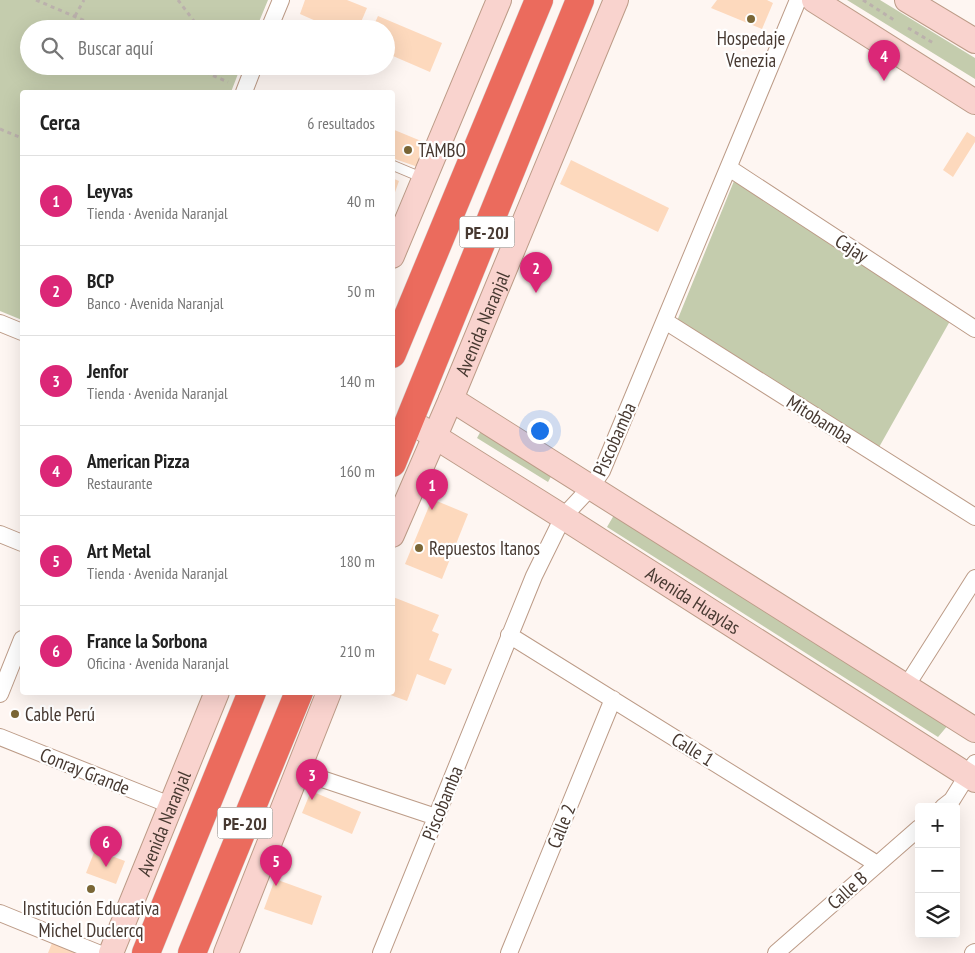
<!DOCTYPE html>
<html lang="es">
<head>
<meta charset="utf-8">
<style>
  body { margin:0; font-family:"PT Sans Narrow",sans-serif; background:#f6f6f6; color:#222 }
  .controls { position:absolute; right:15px; bottom:15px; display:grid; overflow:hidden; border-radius:5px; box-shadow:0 5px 20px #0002 }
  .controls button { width:45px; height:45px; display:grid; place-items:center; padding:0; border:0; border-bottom:1px solid #e0e0e0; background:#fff; color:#222; font:25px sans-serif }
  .you { position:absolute; left:539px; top:430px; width:18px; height:18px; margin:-12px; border:4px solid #fff; border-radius:50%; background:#1a73e8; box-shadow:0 0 0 8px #1a73e833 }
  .badge { display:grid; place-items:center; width:32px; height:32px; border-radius:50%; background:#db2777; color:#fff; font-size:16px; font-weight:700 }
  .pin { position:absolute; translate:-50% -41px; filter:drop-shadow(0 1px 2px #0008) }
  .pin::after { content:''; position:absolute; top:26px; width:18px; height:15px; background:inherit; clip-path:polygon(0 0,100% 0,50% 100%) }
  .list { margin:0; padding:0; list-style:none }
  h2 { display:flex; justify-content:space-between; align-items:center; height:65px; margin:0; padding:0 20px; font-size:21px }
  h2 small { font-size:16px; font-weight:400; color:#767676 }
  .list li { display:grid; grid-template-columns:32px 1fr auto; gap:15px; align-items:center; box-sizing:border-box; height:90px; padding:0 20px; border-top:1px solid #e0e0e0 }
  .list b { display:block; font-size:19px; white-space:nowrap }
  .list p { margin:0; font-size:16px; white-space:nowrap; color:#767676 }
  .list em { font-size:16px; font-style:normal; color:#767676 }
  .icon { flex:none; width:28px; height:28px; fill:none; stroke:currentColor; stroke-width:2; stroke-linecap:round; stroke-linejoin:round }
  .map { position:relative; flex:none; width:975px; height:953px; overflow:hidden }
  .search { position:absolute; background:#fff; box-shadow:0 5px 20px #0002; left:20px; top:20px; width:375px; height:55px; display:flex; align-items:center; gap:12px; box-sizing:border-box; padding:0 18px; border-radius:28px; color:#767676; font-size:19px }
  .panel { position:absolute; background:#fff; box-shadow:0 5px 20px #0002; left:20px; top:90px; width:375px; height:605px; border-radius:5px }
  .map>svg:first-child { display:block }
</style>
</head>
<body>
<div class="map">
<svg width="975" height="953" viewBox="0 0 975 953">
  <rect width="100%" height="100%" fill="#fef6f2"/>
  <path fill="#c4ccad" d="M0 0H268L256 29H29V66H241L231 92H22V320L0 311Z
    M847 0H880L975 58V79Z
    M734 181 950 321 878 449 677 321Z
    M483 427 554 471 548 482 477 438Z
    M617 510 949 724 938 737 607 527Z"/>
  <path fill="#fdd9bd" d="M305 0H347L367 8 358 29H334L300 14Z
    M717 0H767L773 3 762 29 711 8Z
    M378 16 442 43 430 72 386 53V29H372Z
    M392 129 426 143 418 167 392 158Z
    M967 132 975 137V142L953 177 943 170Z
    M571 160 669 208 658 232 560 184Z
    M392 178 399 181 393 198H392Z
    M432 499 468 514 442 579 405 564Z
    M393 597 439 615 432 631 439 634 429 660 452 669 445 685 417 674 407 701 385 693 392 692Z
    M311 791 361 812 352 834 302 813Z
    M95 850 125 861 116 884 86 873Z
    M275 879 322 896 312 925 264 909Z
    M52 943 76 953H48Z"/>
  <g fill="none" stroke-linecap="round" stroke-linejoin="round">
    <g stroke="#bc9b87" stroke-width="11">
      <path id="lane" d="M392 165 423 178"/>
    </g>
    <g stroke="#bc9b87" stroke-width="18">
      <path id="street" d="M269 29 281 0
        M244 92 254 66
        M729 168 975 329
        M665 321 975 517
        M0 323 22 332
        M0 534 22 543
        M509 635 877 864
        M907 685 975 578
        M0 694 22 639
        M0 737 170 805
        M298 771 436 817
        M943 807 952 800 975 763
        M0 913 98 953
        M381 953 534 576 563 517 591 487 602 471 798 0
        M509 953 613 699
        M776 953 919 828
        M973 953 975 952"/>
    </g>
    <g stroke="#bc9b87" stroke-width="26">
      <g id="secondary">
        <path d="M814 0 975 102"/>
        <path d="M907 0 975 41"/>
        <path d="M392 256 499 0"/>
        <path d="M451 399 975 730"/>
        <path id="s1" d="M410 421 563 517 975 780"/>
        <path id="s2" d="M392 535 451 399 616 0"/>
        <path id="s3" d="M111 953 217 692"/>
        <path d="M226 953 329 692"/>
      </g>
    </g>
    <g stroke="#d7d3d2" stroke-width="29">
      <path id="highway" d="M392 354 539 0
        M392 463 580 0
        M146 953 252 692
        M192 953 299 692"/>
    </g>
    <path stroke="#bbb1ac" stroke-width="3" stroke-dasharray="4 4" stroke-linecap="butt" d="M36 0 104 29
      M178 0 200 29
      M863 0 894 20
      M75 16 84 0
      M908 28 935 44
      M191 66 228 82
      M228 66 233 73
      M0 129 22 138"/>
    <use href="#lane" stroke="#fff" stroke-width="9"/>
    <use href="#street" stroke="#fff" stroke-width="16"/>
    <use href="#secondary" stroke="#f9d3ce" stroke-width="24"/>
    <use href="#highway" stroke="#eb6b5d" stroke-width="28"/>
  </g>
  <g fill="#7a6635" stroke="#fff" stroke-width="2">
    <circle cx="751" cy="19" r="5"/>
    <circle cx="408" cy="150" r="5"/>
    <circle cx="419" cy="548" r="5"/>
    <circle cx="15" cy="714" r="5"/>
    <circle cx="91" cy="889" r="5"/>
  </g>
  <g text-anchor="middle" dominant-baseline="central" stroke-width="4.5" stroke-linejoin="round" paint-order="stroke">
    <g fill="#fff" stroke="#7e746f" stroke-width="1">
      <rect x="459.5" y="216.5" width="55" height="31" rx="4"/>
      <rect x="217.5" y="807.5" width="55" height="31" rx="4"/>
    </g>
    <g font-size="18" font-weight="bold" fill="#473931">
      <text x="487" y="232">PE-20J</text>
      <text x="245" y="823">PE-20J</text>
    </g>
    <g font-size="19" fill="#473931" stroke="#fff" text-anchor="start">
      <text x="751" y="38" text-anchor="middle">Hospedaje<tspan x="751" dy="22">Venezia</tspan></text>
      <text x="418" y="150">TAMBO</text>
      <text x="429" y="548">Repuestos Itanos</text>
      <text x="25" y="714">Cable Perú</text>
      <text x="91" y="908" text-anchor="middle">Institución Educativa<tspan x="91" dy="22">Michel Duclercq</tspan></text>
    </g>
    <g font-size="19" fill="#473931" stroke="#fff">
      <text transform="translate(852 248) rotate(33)">Cajay</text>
      <text stroke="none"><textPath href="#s2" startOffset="230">Avenida Naranjal</textPath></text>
      <text transform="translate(820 419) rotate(32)">Mitobamba</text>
      <text transform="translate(614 439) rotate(-66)">Piscobamba</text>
      <text stroke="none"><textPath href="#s1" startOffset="335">Avenida Huaylas</textPath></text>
      <text transform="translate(693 749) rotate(32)">Calle 1</text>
      <text transform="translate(85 771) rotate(22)">Conray Grande</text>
      <text transform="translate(442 803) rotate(-68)">Piscobamba</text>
      <text stroke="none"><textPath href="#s3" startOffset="140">Avenida Naranjal</textPath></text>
      <text transform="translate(561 826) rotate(-68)">Calle 2</text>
      <text transform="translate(847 890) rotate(-42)">Calle B</text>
    </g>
  </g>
</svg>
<div class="controls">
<button>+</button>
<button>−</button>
<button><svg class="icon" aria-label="layers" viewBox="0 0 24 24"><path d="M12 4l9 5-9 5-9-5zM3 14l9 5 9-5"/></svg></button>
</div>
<div class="you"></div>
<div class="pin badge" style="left:432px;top:510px">1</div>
<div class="pin badge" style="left:536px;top:293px">2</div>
<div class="pin badge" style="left:312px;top:800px">3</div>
<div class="pin badge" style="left:884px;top:81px">4</div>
<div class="pin badge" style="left:276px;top:886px">5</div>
<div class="pin badge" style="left:106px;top:867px">6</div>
<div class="search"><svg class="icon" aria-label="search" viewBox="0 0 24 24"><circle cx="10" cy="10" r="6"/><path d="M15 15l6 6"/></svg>Buscar aquí</div>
<section class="panel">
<h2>Cerca<small>6 resultados</small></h2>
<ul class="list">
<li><span class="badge">1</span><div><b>Leyvas</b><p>Tienda · Avenida Naranjal</p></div><em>40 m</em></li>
<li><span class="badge">2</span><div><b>BCP</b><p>Banco · Avenida Naranjal</p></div><em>50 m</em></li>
<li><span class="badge">3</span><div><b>Jenfor</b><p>Tienda · Avenida Naranjal</p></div><em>140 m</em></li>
<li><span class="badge">4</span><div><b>American Pizza</b><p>Restaurante</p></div><em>160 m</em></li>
<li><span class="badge">5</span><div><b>Art Metal</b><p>Tienda · Avenida Naranjal</p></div><em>180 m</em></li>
<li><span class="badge">6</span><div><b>France la Sorbona</b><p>Oficina · Avenida Naranjal</p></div><em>210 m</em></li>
</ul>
</section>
</div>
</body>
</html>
